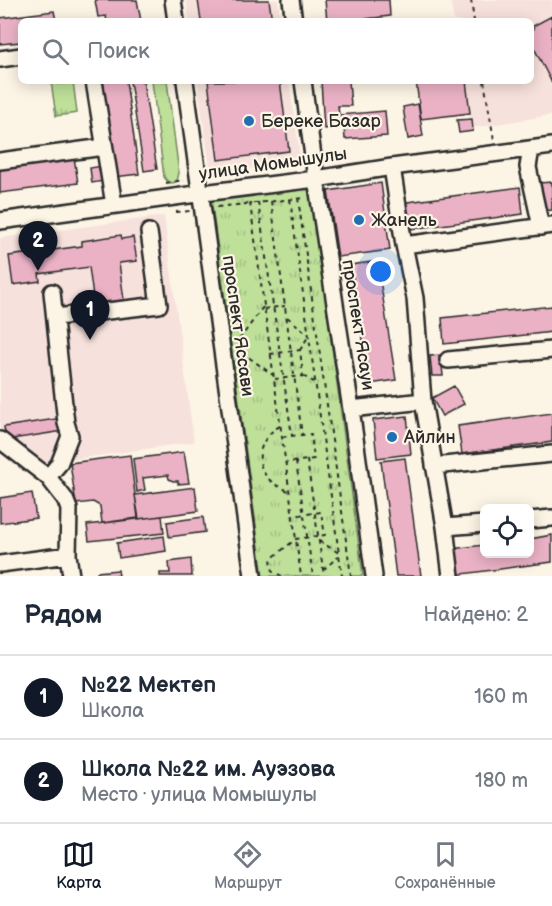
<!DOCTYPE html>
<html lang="ru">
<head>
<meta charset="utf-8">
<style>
  body { margin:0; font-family:"Balsamiq Sans",sans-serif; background:#f6f6f7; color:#1f2937 }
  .controls { position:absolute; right:18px; bottom:18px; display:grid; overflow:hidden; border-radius:9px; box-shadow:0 3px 15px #0003 }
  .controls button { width:54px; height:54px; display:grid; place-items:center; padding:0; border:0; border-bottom:2px solid #e0e1e3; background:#fff; color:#1f2937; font:30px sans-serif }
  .you { position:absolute; left:381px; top:272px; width:21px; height:21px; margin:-15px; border:4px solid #fff; border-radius:50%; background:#1a73e8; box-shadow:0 0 0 9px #1a73e833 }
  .badge { display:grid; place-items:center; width:39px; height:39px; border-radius:50%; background:#111827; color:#fff; font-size:20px; font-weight:700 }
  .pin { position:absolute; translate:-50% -50px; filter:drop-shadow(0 2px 3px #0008) }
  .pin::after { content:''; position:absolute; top:32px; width:21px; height:18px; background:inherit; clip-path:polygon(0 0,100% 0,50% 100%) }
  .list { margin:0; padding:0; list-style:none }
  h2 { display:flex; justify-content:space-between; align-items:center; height:78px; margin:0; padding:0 24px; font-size:26px }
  h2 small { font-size:20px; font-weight:400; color:#747a83 }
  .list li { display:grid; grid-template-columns:39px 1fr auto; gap:18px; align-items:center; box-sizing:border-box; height:84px; padding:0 24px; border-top:2px solid #e0e1e3 }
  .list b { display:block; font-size:22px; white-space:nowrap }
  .list p { margin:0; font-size:20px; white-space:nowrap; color:#747a83 }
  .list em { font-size:20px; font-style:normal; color:#747a83 }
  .icon { flex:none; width:33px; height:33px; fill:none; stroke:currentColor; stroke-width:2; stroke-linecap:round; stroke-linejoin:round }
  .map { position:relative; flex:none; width:552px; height:576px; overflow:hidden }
  .search { position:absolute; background:#fff; box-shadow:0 3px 15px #0003; left:18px; right:18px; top:18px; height:66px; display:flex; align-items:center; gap:15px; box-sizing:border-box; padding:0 21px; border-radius:9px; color:#747a83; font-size:22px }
  .sheet { height:246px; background:#fff }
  nav { display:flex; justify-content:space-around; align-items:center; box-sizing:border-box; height:84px; border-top:2px solid #e0e1e3; background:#fff; font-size:16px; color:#747a83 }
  nav a { display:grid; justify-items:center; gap:3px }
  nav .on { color:#111827 }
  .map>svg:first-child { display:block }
</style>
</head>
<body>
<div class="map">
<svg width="552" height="576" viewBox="0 0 552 576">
  <defs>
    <pattern id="park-tufts" width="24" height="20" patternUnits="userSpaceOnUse" patternTransform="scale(1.5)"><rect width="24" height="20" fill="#bee099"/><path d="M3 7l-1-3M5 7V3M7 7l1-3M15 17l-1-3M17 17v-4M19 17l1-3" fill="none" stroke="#a3c084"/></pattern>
  </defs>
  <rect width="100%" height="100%" fill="#fcf5e5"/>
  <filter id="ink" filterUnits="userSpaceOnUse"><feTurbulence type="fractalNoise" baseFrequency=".0167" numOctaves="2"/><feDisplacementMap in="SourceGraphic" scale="12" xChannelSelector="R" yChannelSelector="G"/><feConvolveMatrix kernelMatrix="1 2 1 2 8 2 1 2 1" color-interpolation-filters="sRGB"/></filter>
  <g filter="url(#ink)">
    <path fill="#f7e1dc" d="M186 0H278L281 21H189Z
      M450 0H552V115L472 128 464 81H531V21H454Z
      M197 81H289L301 162 211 174Z
      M164 216 194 442 26 466 0 443V238Z"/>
    <path fill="#bee099" stroke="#748662" stroke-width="1.5" d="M152 81H167L179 173 177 181 173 183 168 182 164 177Z"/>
    <path fill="url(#park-tufts)" stroke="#748662" stroke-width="1.5" d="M51 81H73L77 113 56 116Z
      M310 184 363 576H263L211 199Z"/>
    <path fill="#ebb2c6" stroke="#2b2b2b" stroke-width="1.5" d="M95 0H137L141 21H107L106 16 98 17Z
      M198 0H269L272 21H201Z
      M325 0H389L390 16 348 21H327Z
      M54 11 56 21H21V42L0 44V18Z
      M552 16V83L531 42V31L534 29 533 26Z
      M100 81H126L139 174 114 177Z
      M130 81H143L157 169 144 171Z
      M208 81H280L289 151 218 160Z
      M321 81H349L351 106H338L339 115 385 111 387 136 345 139 344 127 324 129Z
      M416 81H466L470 113 421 119Z
      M418 104 423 136 408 139 403 107Z
      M472 119 473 131 459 133 457 120Z
      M74 157 78 183 0 193V166Z
      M102 166 104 181 92 183 90 168Z
      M552 182V210L543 211 539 183Z
      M381 183 390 250 338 257 328 191Z
      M520 187 523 214 404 230 400 203Z
      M121 235 122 239 133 237 137 261 119 263 124 300 94 304 89 267 39 274 40 281 13 285 9 256 82 246V241Z
      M377 261 396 380 370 384 351 265Z
      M552 306V332L444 344 442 318Z
      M441 355 443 376H432L430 356Z
      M454 386 464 404 442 416 432 398Z
      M552 413V442L462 454 458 426Z
      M407 416 411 454 377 458 373 420Z
      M62 418 63 431 6 440 4 427Z
      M184 452 189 483 178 484V481H173L169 479 168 475 143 478 145 490 137 492 133 459Z
      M130 455 138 518 102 523 100 506 93 502 76 504 70 463Z
      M405 458 421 576H396L381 461Z
      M195 487 198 511 139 519 135 495Z
      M32 493 36 518 0 523V498Z
      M162 516 164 533 89 541 87 525Z
      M203 517 205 532 169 537 167 522Z
      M552 535V562L455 575 451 549 484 545V554H530V539Z
      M164 536 166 551 119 558 117 543Z
      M191 559 192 576H160V573H170L169 562Z
      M118 570 119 576H98L97 572Z"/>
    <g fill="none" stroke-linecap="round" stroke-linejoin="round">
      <g stroke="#2b2b2b" stroke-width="20">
        <path id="minor" d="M173 0 176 21
          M291 0 294 21
          M0 59 21 56
          M94 81 114 205
          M185 81 253 576
          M303 81 316 179 351 409 374 576
          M531 149 528 167 541 227
          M0 161 104 147
          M392 167 404 245 415 298 423 401 445 527 451 576
          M0 221 211 192 316 179 392 167 552 146
          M404 245 552 225
          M56 317 159 305 149 232
          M448 360 552 350
          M351 409 423 401
          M0 440 48 477 65 499 69 509 68 555 71 576
          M434 466 552 454
          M48 477 59 464 70 436 66 423 52 292
          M530 520 552 518
          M445 527 484 524
          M0 564 68 555"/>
      </g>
      <path stroke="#2b2b2b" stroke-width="2" stroke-dasharray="4.5 4.5" stroke-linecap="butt" d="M471 0 474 21
        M484 81 494 140
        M166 183 184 180
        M298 198 351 576
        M290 199 342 576
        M271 201 302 435
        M258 202 292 436
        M250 203 301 576
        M217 207 304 198
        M176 212 191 211
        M263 307 239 340 240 351 273 375
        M264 309 285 306
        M287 317 308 334
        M300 350 308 337
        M270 354 300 350 303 376 275 379
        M303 376 314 382
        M280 426C261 436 252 461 268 478 273 485 281 487 288 491
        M282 437 311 434 314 459 285 463
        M307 460 324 576
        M296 462 313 576
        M319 541 339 553
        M323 570 339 556
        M282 576 273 572 271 559 296 539 325 535 321 512 292 516"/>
      <use href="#minor" stroke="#fcf5e5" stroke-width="15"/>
    </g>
  </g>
  <g fill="#1f6fb2" stroke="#fcf5e5" stroke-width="2">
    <circle cx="249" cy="121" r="6"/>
    <circle cx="359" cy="220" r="6"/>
    <circle cx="392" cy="437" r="6"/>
  </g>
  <g text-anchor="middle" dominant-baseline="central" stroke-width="4.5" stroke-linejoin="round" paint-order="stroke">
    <g font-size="18" fill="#2b2b2b" stroke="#fcf5e5" text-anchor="start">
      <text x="261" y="121">Береке Базар</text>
      <text x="371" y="220">Жанель</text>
      <text x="404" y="437">Айлин</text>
    </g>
    <g font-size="18" fill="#2b2b2b" stroke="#fcf5e5">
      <text transform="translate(273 164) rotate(-8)">улица Момышулы</text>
      <text transform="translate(358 325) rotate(81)">проспект Ясауи</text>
      <text transform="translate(238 326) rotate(82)">проспект Яссави</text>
    </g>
  </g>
</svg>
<div class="controls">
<button><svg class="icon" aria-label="locate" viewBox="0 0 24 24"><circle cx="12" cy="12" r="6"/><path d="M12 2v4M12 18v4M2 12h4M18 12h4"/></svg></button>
</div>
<div class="you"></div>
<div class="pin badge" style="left:90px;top:340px">1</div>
<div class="pin badge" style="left:38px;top:271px">2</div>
<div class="search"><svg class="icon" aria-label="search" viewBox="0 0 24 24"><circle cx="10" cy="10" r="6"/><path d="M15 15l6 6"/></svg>Поиск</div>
</div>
<section class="sheet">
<h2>Рядом<small>Найдено: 2</small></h2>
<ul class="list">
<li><span class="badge">1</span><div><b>№22 Мектеп</b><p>Школа</p></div><em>160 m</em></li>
<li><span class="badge">2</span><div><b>Школа №22 им. Ауэзова</b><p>Место · улица Момышулы</p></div><em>180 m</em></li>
</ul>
</section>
<nav>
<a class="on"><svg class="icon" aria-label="map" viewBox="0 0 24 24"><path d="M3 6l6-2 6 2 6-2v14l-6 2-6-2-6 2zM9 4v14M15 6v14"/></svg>Карта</a>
<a><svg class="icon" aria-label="directions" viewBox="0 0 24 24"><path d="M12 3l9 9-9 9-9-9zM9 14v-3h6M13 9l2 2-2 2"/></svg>Маршрут</a>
<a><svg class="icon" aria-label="saved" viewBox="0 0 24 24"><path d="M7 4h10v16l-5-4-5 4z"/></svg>Сохранённые</a>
</nav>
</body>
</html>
